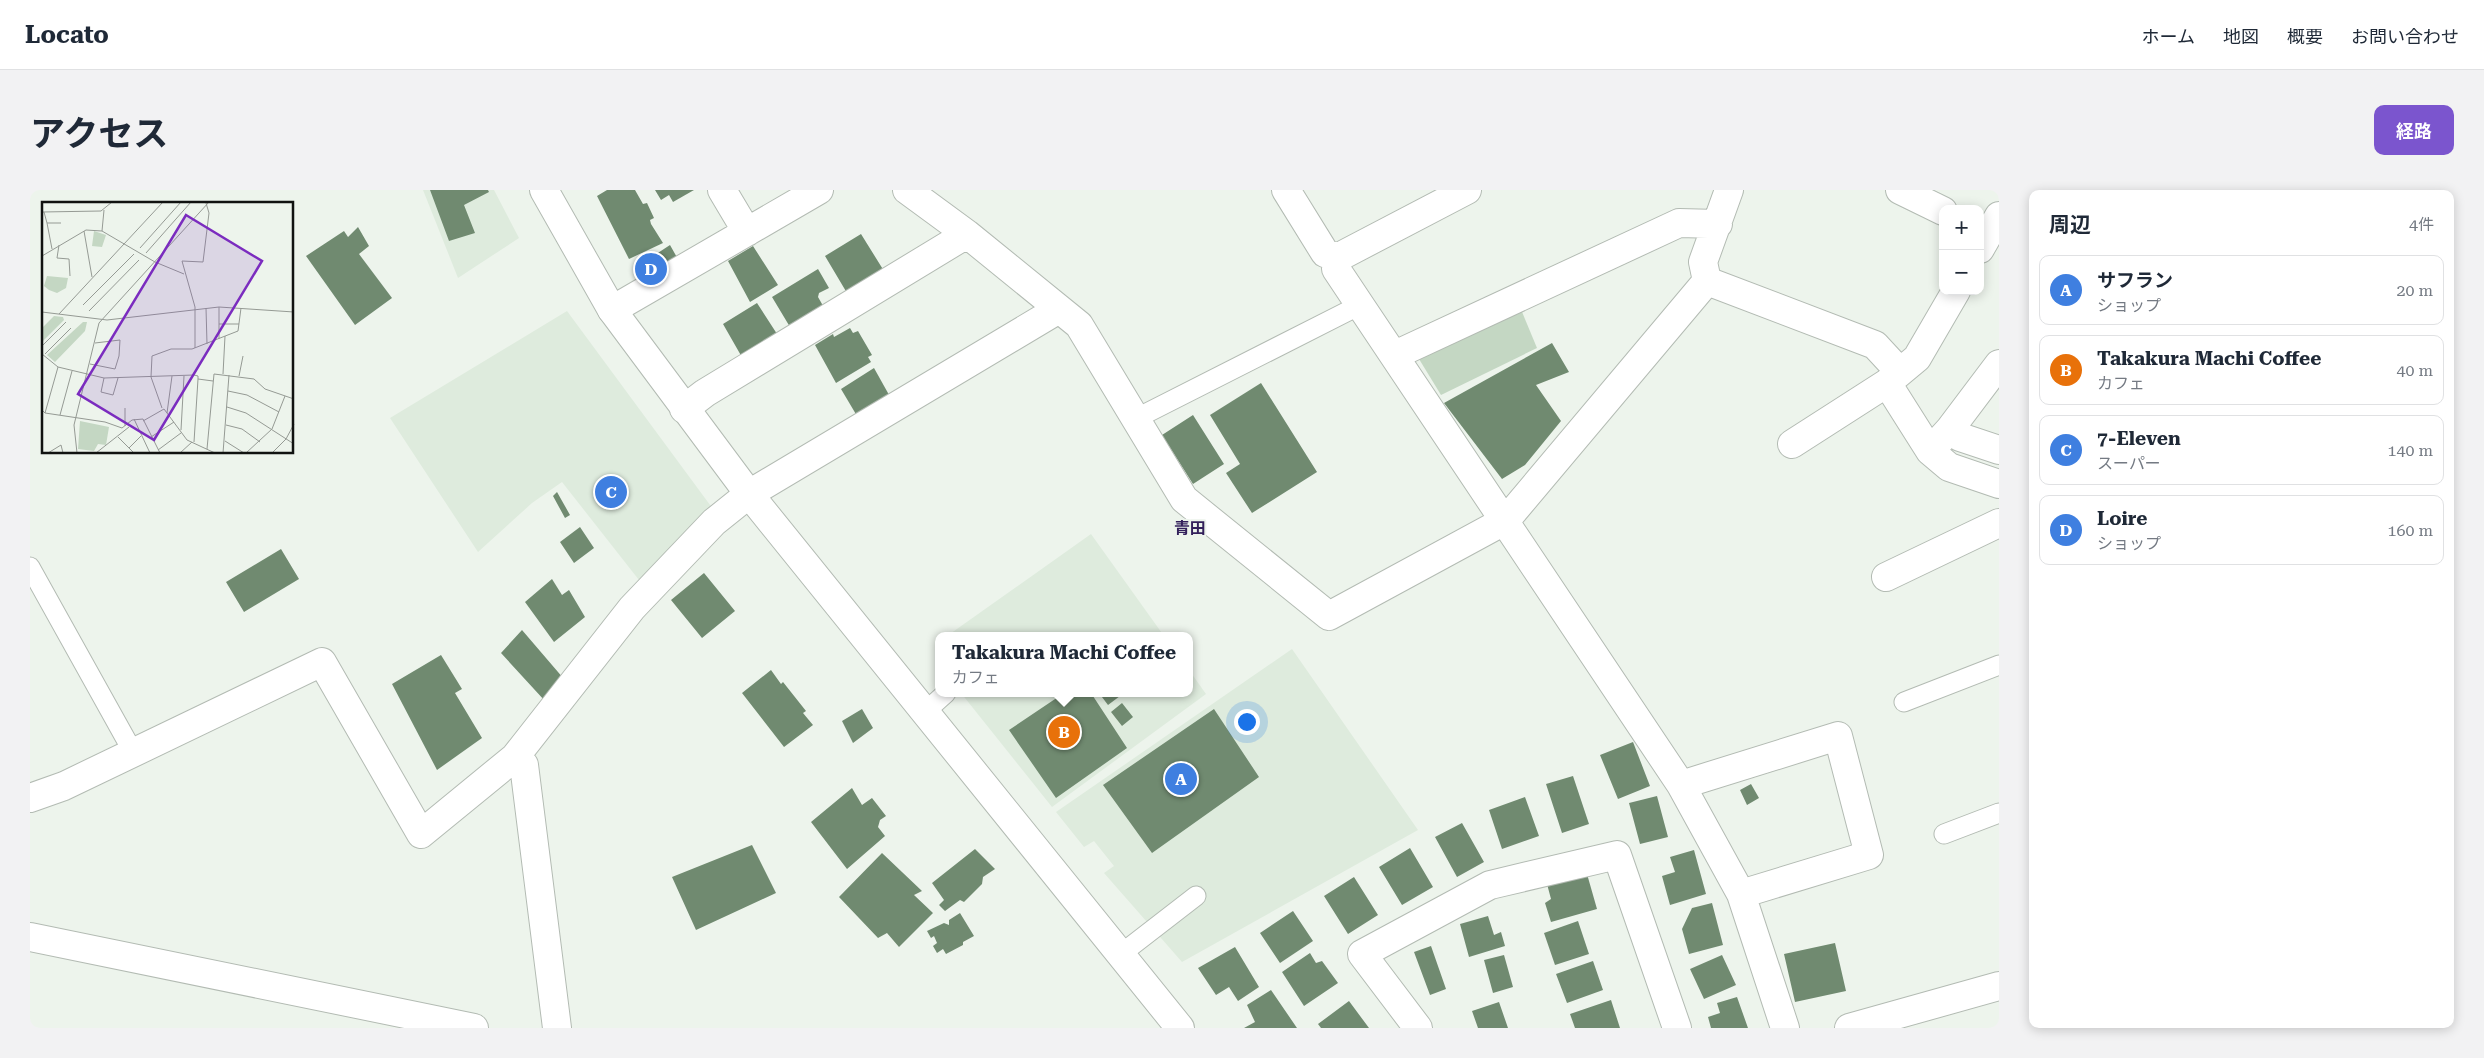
<!DOCTYPE html>
<html lang="ja">
<head>
<meta charset="utf-8">
<style>
  body { margin:0; font-family:"Roboto Serif","Noto Sans JP",serif; background:#f2f2f3; color:#1f2937 }
  .controls { position:absolute; right:15px; top:15px; display:grid; overflow:hidden; border-radius:10px; box-shadow:0 2px 12px #0003 }
  .controls button { width:45px; height:45px; display:grid; place-items:center; padding:0; border:0; border-bottom:1px solid #e0e1e3; background:#fff; color:#1f2937; font:25px sans-serif }
  .you { position:absolute; left:1216px; top:531px; width:18px; height:18px; margin:-12px; border:4px solid #fff; border-radius:50%; background:#1a73e8; box-shadow:0 0 0 8px #1a73e833 }
  .badge { display:grid; place-items:center; width:32px; height:32px; border-radius:50%; background:#7b55ce; color:#fff; font-size:16px; font-weight:700 }
  .pin { position:absolute; translate:-50% -50%; border:2px solid #fff; box-shadow:0 1px 5px #0006 }
  .popup { position:absolute; left:905px; top:442px; width:258px; height:65px; box-sizing:border-box; display:grid; place-content:center; border-radius:10px; background:#fff; filter:drop-shadow(0 1px 4px #0005); font-size:16px; white-space:nowrap; color:#747a83 }
  .popup b { font-size:19px; color:#1f2937 }
  .popup::after { content:''; position:absolute; left:50%; top:100%; margin-left:-10px; border:10px solid transparent; border-top-color:#fff }
  .list { margin:0; padding:0; list-style:none }
  h2 { display:flex; justify-content:space-between; align-items:center; height:65px; margin:0; padding:0 20px; font-size:21px }
  h2 small { font-size:16px; font-weight:400; color:#747a83 }
  .list li { display:grid; grid-template-columns:32px 1fr auto; gap:15px; align-items:center; box-sizing:border-box; height:70px; margin:0 10px 10px; padding:0 10px; border:1px solid #e0e1e3; border-radius:10px }
  .list b { display:block; font-size:19px; white-space:nowrap }
  .list p { margin:0; font-size:16px; white-space:nowrap; color:#747a83 }
  .list em { font-size:16px; font-style:normal; color:#747a83 }
  .map { position:relative; flex:none; width:1969px; height:838px; overflow:hidden; border-radius:10px }
  header { display:flex; align-items:center; gap:30px; box-sizing:border-box; height:70px; padding:0 25px; background:#fff; border-bottom:1px solid #e0e1e3 }
  header strong { font-size:24px }
  nav { display:flex; gap:28px; margin-inline-start:auto; font-size:18px }
  .intro { display:flex; align-items:center; justify-content:space-between; box-sizing:border-box; height:120px; padding:0 30px }
  h1 { margin:0; font-size:35px }
  .button { padding:12px 22px; border-radius:10px; background:#7b55ce; color:#fff; font-size:18px; font-weight:700 }
  main { display:flex; gap:30px; padding:0 30px }
  aside { flex:1; background:#fff; border-radius:10px; box-shadow:0 2px 12px #0003 }
  .map>svg:first-child { display:block }
</style>
</head>
<body>
<header>
<strong>Locato</strong>
<nav><a>ホーム</a><a>地図</a><a>概要</a><a>お問い合わせ</a></nav>
</header>
<div class="intro"><h1>アクセス</h1><a class="button">経路</a></div>
<main>
<div class="map">
<svg width="1969" height="838" viewBox="0 0 1969 838">
  <rect width="100%" height="100%" fill="#edf4ec"/>
  <path fill="#deebdd" d="M393 0H464L489 48 428 88Z
    M537 121 683 319 609 390 532 292 502 313 448 362 360 228Z
    M1061 344 1134 446H917Z
    M1262 459 1388 640 1152 772 1074 683 1084 676 1064 651 1054 657 1026 622Z
    M1159 480 1176 504 1022 617 931 503H1159Z"/>
  <path fill="#c4d7c3" d="M1490 117 1507 158 1411 205 1389 169Z"/>
  <path fill="#708a70" d="M400 0H458L459 2 434 15 445 43 419 51Z
    M577 0H605L613 14 617 13 624 28 620 30 621 34 633 53 599 69 567 6Z
    M625 0H664L643 12 639 5 631 10Z
    M328 37 339 56 329 64 362 108 325 135 276 66 314 41 318 47Z
    M831 44 854 81 817 103 795 66Z
    M640 55 649 71 616 91 605 78Z
    M723 56 748 95 720 112 698 71Z
    M788 79 799 98 789 103 788 107 796 121 763 142 742 107Z
    M727 113 749 147 713 169 693 134Z
    M820 138 823 143 828 141 842 165 838 167 841 172 806 193 785 155 803 144 804 147Z
    M1522 153 1539 182 1506 195 1531 231 1495 275 1472 289 1414 213Z
    M844 178 863 212 830 231 811 199Z
    M1231 193 1287 282 1222 323 1196 283 1210 274 1180 225Z
    M1163 225 1194 274 1163 294 1132 245Z
    M527 302 540 325 535 328 523 306Z
    M550 337 564 358 544 373 530 352Z
    M251 359 269 389 214 422 196 392Z
    M674 383 705 421 672 448 641 410Z
    M522 389 532 405 539 400 555 427 524 452 495 412Z
    M492 440 534 489 515 511 471 463Z
    M411 465 432 499 425 503 452 548 407 580 362 494Z
    M741 480 751 494 753 492 776 521 773 523 783 535 754 557 712 503Z
    M1034 503H1061L1097 558 1026 608 979 540Z
    M1069 503H1094L1078 515Z
    M1092 513 1103 527 1092 536 1081 522Z
    M832 519 843 538 823 553 812 531Z
    M1184 519 1229 587 1122 663 1073 595Z
    M1603 552 1620 596 1588 609 1570 565Z
    M1543 586 1559 634 1532 643 1516 594Z
    M1721 594 1729 608 1717 615 1710 600Z
    M822 598 832 615 842 608 856 626 850 630 848 637 855 646 817 679 781 632Z
    M1627 606 1638 647 1610 654 1599 613Z
    M1495 607 1509 646 1472 659 1459 620Z
    M1432 633 1454 672 1427 687 1405 647Z
    M722 655 746 703 666 740 642 687Z
    M1380 658 1403 697 1372 715 1349 677Z
    M945 659 965 679 953 687 952 694 934 712 930 710 915 721 909 715 914 710 902 693Z
    M1664 660 1676 704 1640 715 1632 686 1645 682 1640 667Z
    M852 663 892 701 884 705 903 723 869 757 857 743 848 748 809 707Z
    M1557 684 1567 719 1521 732 1515 713 1521 709 1517 694Z
    M1324 687 1348 725 1318 744 1294 706Z
    M1682 713 1693 755 1659 764 1652 739 1662 718Z
    M1263 721 1283 751 1250 773 1230 743Z
    M930 723 944 746 933 752V755L916 764 913 759 907 763 903 756 907 753 904 746 901 748 897 741 914 733 919 735V730Z
    M1458 726 1464 745 1471 742 1475 756 1439 767 1430 734Z
    M1548 731 1559 764 1525 775 1514 743Z
    M1805 753 1816 801 1765 812 1754 764Z
    M1401 756 1416 799 1400 805 1384 762Z
    M1205 757 1229 797 1208 811 1199 797 1186 805 1168 778Z
    M1280 763 1286 773 1292 771 1308 793 1274 816 1252 782Z
    M1474 765 1483 797 1463 803 1454 770Z
    M1692 765 1706 795 1674 809 1660 779Z
    M1563 771 1573 800 1537 813 1526 784Z
    M1241 800 1267 838H1214L1225 832 1217 815Z
    M1707 807 1718 838H1681L1678 827 1690 823 1687 813Z
    M1581 810 1590 838H1545L1540 824Z
    M1319 811 1339 838H1291L1288 834Z
    M1469 812 1478 838H1448L1442 821Z"/>
  <g fill="none" stroke-linecap="round" stroke-linejoin="round">
    <g stroke="#b3bbb3" stroke-width="21">
      <path id="service" d="M1107 228 1330 115
        M0 377 103 562
        M1874 512 1969 475
        M895 522 916 503
        M1914 644 1969 623
        M1091 764 1166 706"/>
    </g>
    <g stroke="#b3bbb3" stroke-width="30">
      <path id="minor" d="M692 0 717 42
        M877 0 937 44 1049 135 1154 309 1299 426 1476 330 1677 91
        M1256 0 1295 63 1307 68
        M1699 0 1673 72 1677 91 1845 155 1870 182
        M1870 0 1913 21
        M1950 59 1969 26
        M1307 68 1306 79 1330 115 1651 595 1711 704 1755 838
        M1307 68 1437 0
        M1926 101 1887 168 1857 193 1900 261 1919 277 1969 294
        M582 120 789 0
        M1365 165 1649 33 1688 34
        M654 219 675 203 937 44
        M1920 239 1930 247 1969 260
        M1762 254 1857 193
        M1900 261 1920 239 1969 174
        M1856 387 1969 333
        M485 567 494 575 527 838
        M1651 595 1808 546 1839 665 1711 704
        M0 608 34 596 292 472 391 644 485 567 602 418 684 332 719 304 1029 119
        M0 747 444 838
        M1388 838 1332 764 1460 695 1587 665 1647 838
        M1819 838 1969 796"/>
    </g>
    <g stroke="#b3bbb3" stroke-width="30">
      <path id="tertiary" d="M514 0 582 120 719 304 1150 838"/>
    </g>
    <use href="#service" stroke="#fff" stroke-width="19"/>
    <use href="#minor" stroke="#fff" stroke-width="28"/>
    <use href="#tertiary" stroke="#fff" stroke-width="28"/>
  </g>
  <g text-anchor="middle" dominant-baseline="central" stroke-width="4" stroke-linejoin="round" paint-order="stroke">
    <g font-size="16" font-weight="bold" fill="#33205b" stroke="#edf4ec">
      <text x="1160" y="338">青田</text>
    </g>
  </g>
  <g transform="translate(12 12)">
    <rect width="251" height="251" fill="#edf4ec"/>
    <path d="M52 29 64 33 60 45 50 44ZM5 74 26 76 24 86 15 91 7 88 2 84ZM12 114 21 115 22 118 0 140V126ZM41 120H45L43 129 13 160 5 153ZM38 219 67 225 64 243 56 242 52 249 36 247Z" fill="#c4d7c3"/>
    <path fill="none" stroke="#959a94" stroke-width="1" d="M0 10 59 9 70 0M2 10 5 21H19M5 21 10 47M42 29 50 75M60 29 62 8M17 43 15 56 27 57 28 74M98 46 139 0M104 51 149 0M0 54 44 28 60 29 113 60 142 72M41 103 92 52M164 106 165 142M47 109 97 58M0 110 65 118 177 105 252 110M17 112 121 0M177 122H197M177 137V105M0 144 24 120M153 146V105L140 59 161 60 167 11 164 1M0 152 16 165M3 152 29 126M48 162 73 167 77 154 78 138 53 141M181 172 183 134M197 174 201 154M62 176 59 190 71 193 76 176M186 189 205 193 237 210M185 205 204 211 252 242M120 206 109 175 110 154 129 147H150L196 129 199 106M0 208 3 211 63 220 80 226 90 218 101 217 118 251M3 211 16 165 62 176 152 173 156 174V177L171 179M125 211 130 174M18 213 30 169M92 217 108 251M101 219 122 207 145 238 173 251M184 223 200 227 218 240M83 224V206M139 228 142 174M76 235 92 251M109 235 132 220M183 239 202 251M152 240 156 177M87 246 99 234M165 247 172 172 212 177 223 187 252 197M116 248 139 231M6 251 19 243 21 251M35 251 32 223 57 121 167 0M54 251 87 225M138 251 150 240M181 251 187 173M204 251 230 227 243 194M230 251 244 237 252 222"/>
    <path fill="#7b2cbf" fill-opacity="0.15" stroke="#7b2cbf" stroke-width="2.5" d="M144 13 220 59 112 238 36 192Z"/>
    <rect width="251" height="251" fill="none" stroke="#101210" stroke-width="2.5"/>
  </g>
</svg>
<div class="controls">
<button>+</button>
<button>−</button>
</div>
<div class="you"></div>
<div class="pin badge" style="left:1151px;top:589px;background:#3f7fe0">A</div>
<div class="pin badge" style="left:1034px;top:542px;background:#e8710a">B</div>
<div class="popup"><b>Takakura Machi Coffee</b>カフェ</div>
<div class="pin badge" style="left:581px;top:302px;background:#3f7fe0">C</div>
<div class="pin badge" style="left:621px;top:79px;background:#3f7fe0">D</div>
</div>
<aside>
<h2>周辺<small>4件</small></h2>
<ul class="list">
<li><span class="badge" style="background:#3f7fe0">A</span><div><b>サフラン</b><p>ショップ</p></div><em>20 m</em></li>
<li><span class="badge" style="background:#e8710a">B</span><div><b>Takakura Machi Coffee</b><p>カフェ</p></div><em>40 m</em></li>
<li><span class="badge" style="background:#3f7fe0">C</span><div><b>7-Eleven</b><p>スーパー</p></div><em>140 m</em></li>
<li><span class="badge" style="background:#3f7fe0">D</span><div><b>Loire</b><p>ショップ</p></div><em>160 m</em></li>
</ul>
</aside>
</main>
</body>
</html>
